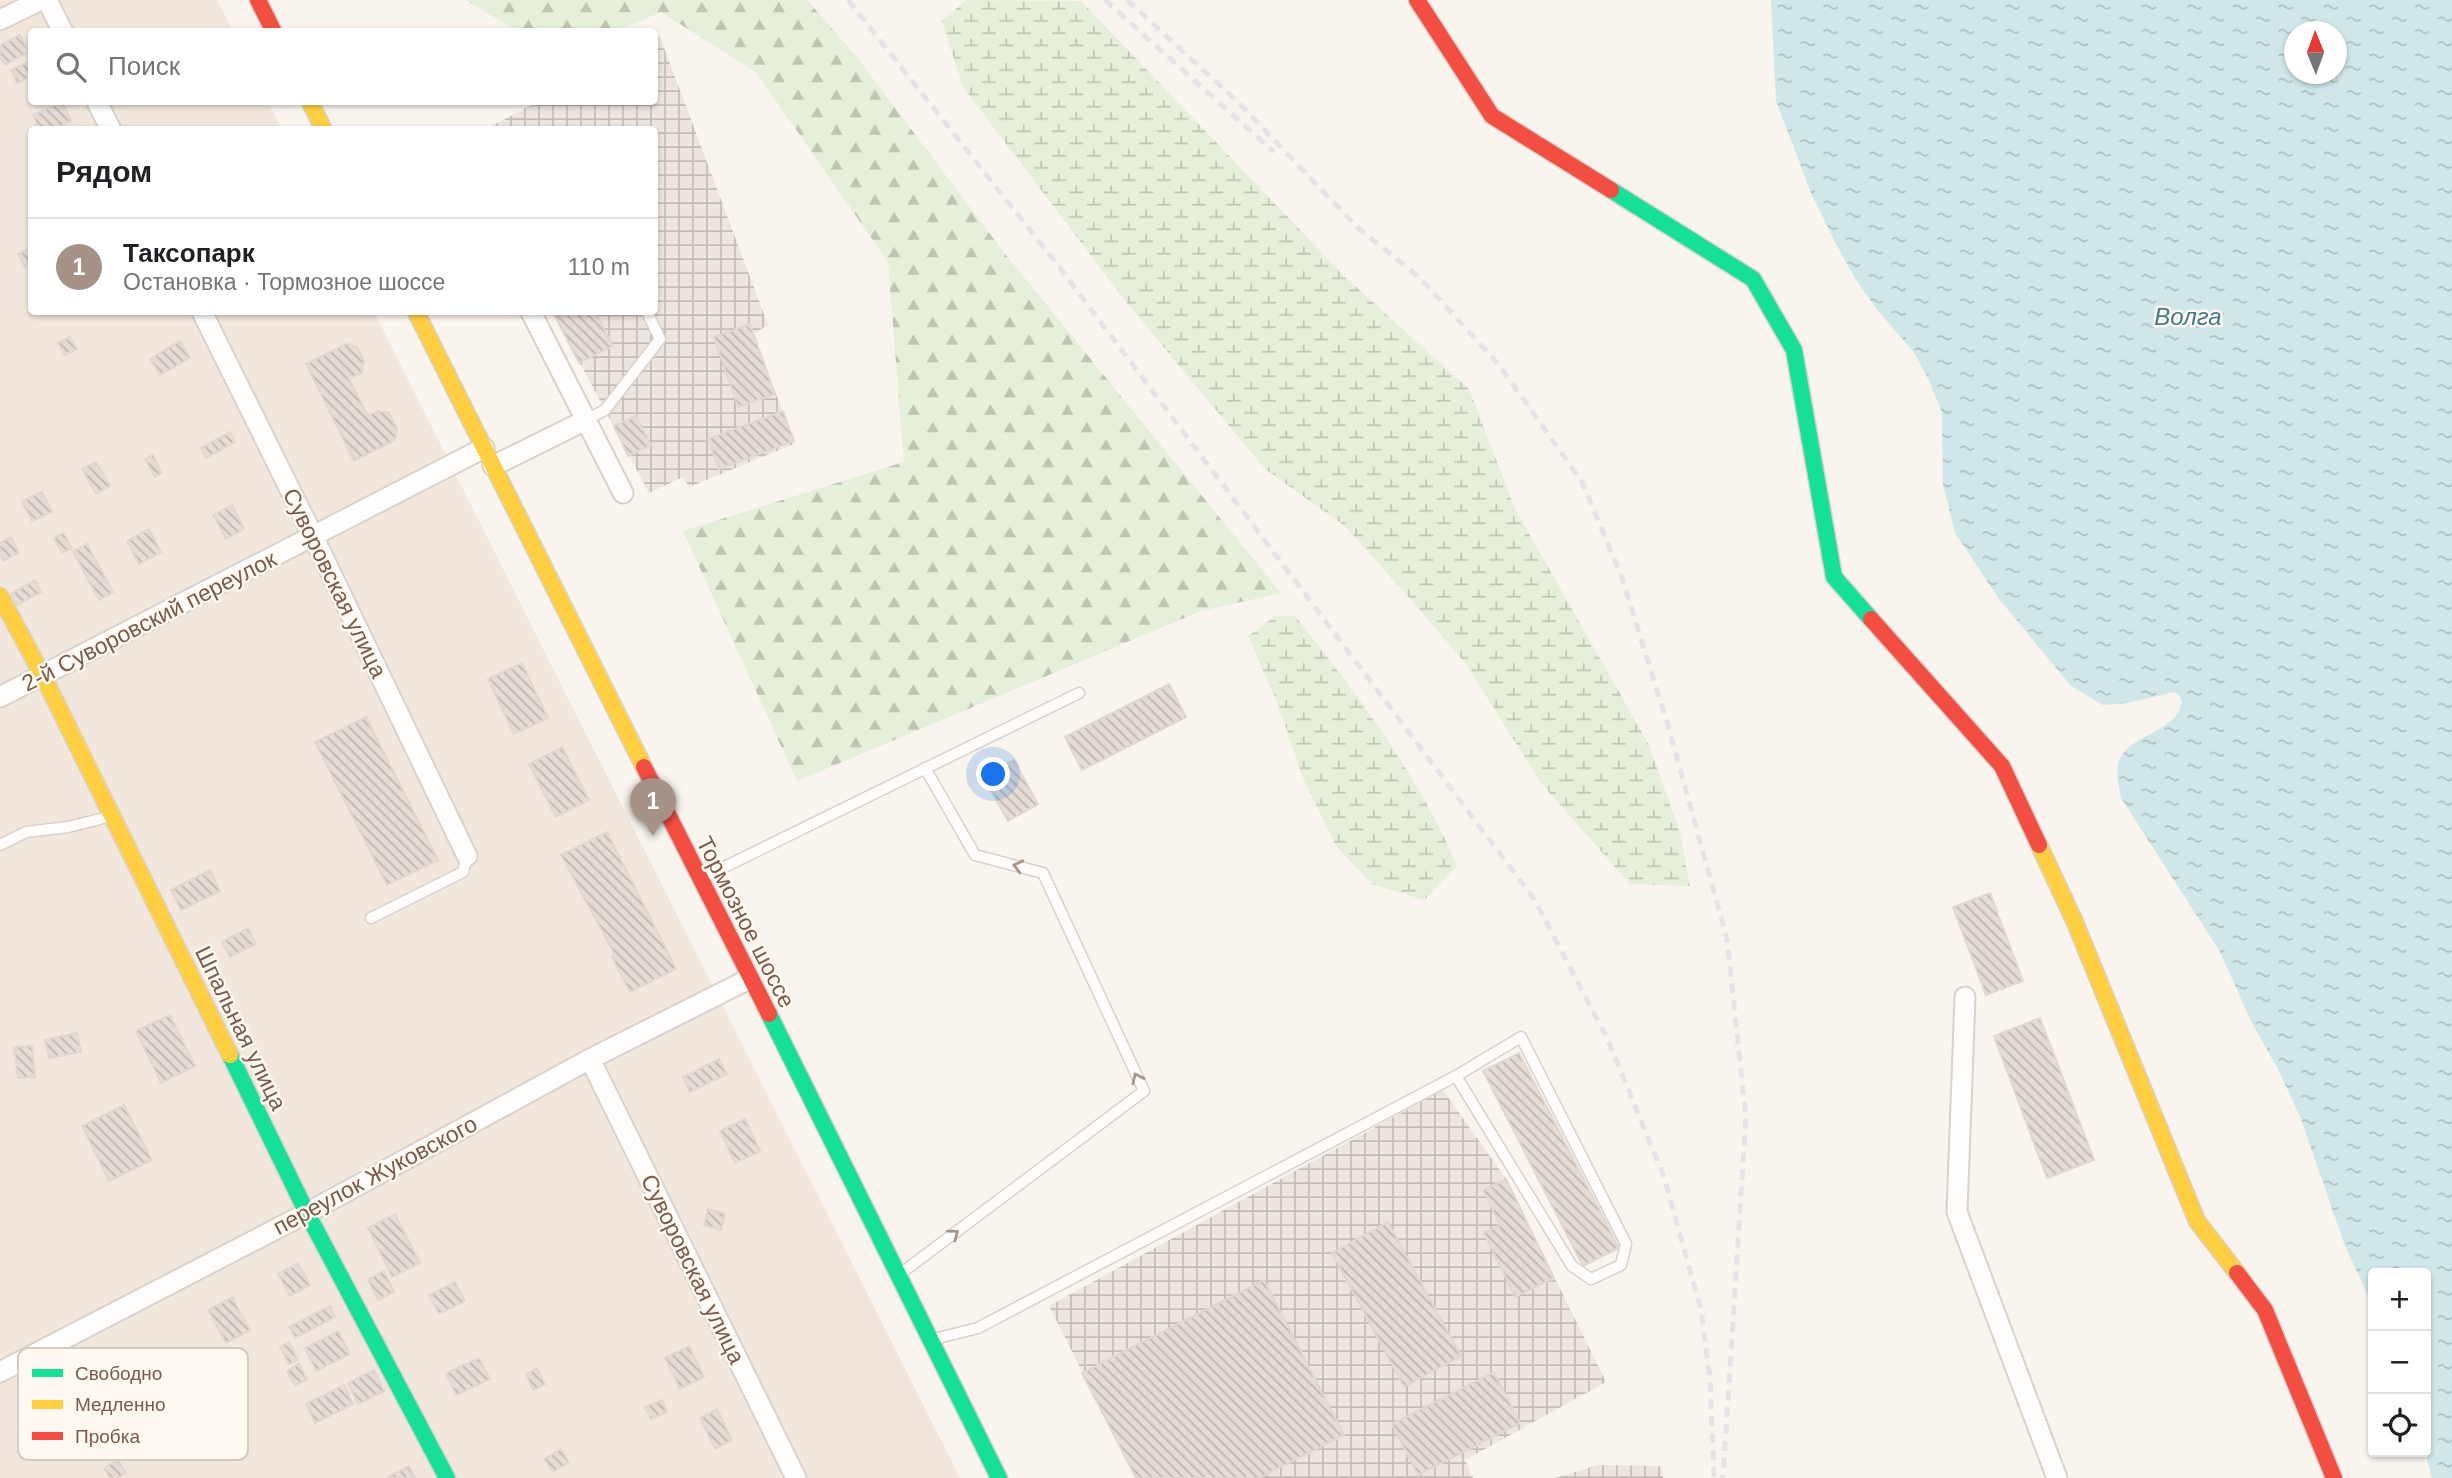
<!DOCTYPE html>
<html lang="ru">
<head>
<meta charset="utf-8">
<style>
  body { margin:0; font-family:Helvetica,sans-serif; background:#f6f6f6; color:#202124 }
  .controls { position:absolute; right:21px; bottom:21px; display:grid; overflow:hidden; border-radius:7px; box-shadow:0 2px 5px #0004 }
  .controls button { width:63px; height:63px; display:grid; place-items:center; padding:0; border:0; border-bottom:2px solid #e0e0e0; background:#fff; color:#202124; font:35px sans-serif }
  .compass { position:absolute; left:2284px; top:21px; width:63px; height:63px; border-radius:50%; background:#fff; box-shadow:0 2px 5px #0004; rotate:359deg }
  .you { position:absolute; left:994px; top:775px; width:24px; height:24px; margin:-18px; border:5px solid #fff; border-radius:50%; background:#1a73e8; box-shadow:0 0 0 10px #1a73e833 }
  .badge { display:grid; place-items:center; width:46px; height:46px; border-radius:50%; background:#a59185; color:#fff; font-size:23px; font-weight:700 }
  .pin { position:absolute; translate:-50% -58px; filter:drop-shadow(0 2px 4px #0008) }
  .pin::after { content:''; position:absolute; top:37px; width:24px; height:21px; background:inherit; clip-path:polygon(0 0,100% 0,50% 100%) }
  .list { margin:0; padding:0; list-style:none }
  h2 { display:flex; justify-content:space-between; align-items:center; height:91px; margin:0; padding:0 28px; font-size:30px }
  h2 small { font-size:23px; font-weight:400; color:#757577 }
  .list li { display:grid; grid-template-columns:46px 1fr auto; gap:21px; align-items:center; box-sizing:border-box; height:98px; padding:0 28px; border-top:2px solid #e0e0e0 }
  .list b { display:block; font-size:26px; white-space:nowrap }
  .list p { margin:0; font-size:23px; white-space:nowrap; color:#757577 }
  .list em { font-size:23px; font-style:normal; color:#757577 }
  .icon { flex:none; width:38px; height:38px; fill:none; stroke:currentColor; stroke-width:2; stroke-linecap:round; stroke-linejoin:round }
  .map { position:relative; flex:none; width:2452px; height:1478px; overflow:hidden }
  .search { position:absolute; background:#fff; box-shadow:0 2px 5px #0004; left:28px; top:28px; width:630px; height:77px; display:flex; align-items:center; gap:18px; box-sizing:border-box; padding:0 24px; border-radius:7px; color:#757577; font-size:26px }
  .panel { position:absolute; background:#fff; box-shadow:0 2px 5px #0004; left:28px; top:126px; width:630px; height:189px; border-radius:7px }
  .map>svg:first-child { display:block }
</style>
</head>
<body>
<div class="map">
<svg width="2452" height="1478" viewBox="0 0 2452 1478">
  <defs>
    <pattern id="industrial-grid" width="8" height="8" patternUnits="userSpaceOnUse" patternTransform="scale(1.75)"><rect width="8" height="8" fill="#ece4df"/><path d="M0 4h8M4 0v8" fill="none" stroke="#c4bcb7"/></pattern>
    <pattern id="forest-firs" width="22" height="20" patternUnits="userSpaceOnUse" patternTransform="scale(1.75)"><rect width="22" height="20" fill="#e6efd9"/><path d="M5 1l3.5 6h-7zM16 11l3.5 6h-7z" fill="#bfc5b2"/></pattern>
    <pattern id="wetland-marsh" width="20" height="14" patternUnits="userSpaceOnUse" patternTransform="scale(1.75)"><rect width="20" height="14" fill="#e6efd9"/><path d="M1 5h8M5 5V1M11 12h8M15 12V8" fill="none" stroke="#bfc5b2"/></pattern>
    <pattern id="water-ripples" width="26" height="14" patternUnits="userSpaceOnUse" patternTransform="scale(1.75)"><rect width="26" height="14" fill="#d0e7e9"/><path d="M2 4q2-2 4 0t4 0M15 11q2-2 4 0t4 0" fill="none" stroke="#aebebf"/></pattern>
    <pattern id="building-back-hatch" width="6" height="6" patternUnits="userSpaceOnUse" patternTransform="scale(1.75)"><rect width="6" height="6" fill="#e5ddd5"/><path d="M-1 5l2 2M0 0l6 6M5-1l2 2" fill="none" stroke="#beb6af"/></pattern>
  </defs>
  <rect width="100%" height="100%" fill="#f9f4ee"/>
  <path fill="#f2e7dc" d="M0 0H217L233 31 32 32V102H268L282 129 32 130V312H374L960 1478H0Z"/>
  <path fill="url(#industrial-grid)" d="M660 37 768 325 753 334 794 441V444L689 487 683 477 649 493 553 312H654V130H484L537 102H654L655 40Z
    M1443 1090 1506 1179 1606 1382 1465 1460 1473 1478H1136L1049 1306Z
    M1597 1465 1662 1466 1663 1478H1556Z"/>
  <path fill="url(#forest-firs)" d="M466 0H807L856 56 1002 250 1281 593 1201 611 797 781 683 531 904 462 888 262 756 72 661 12 617 31H517Z"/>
  <path fill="url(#wetland-marsh)" d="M966 0 1081 1 1345 277 1469 389 1515 509 1648 743 1679 829 1690 886 1630 884 1541 783 1466 664 1414 603 1345 526 1265 469 1127 303 963 87 942 21Z
    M1276 616H1295C1356 692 1419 776 1457 866L1424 900 1372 884 1336 846 1303 778 1278 704 1248 636Z"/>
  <path fill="url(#water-ripples)" fill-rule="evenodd" d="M1771 0H2452V1478H2432L2425 1452 2426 1273H2373V1306L2345 1246 2301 1119 2279 1071 2252 1023 2219 950 2121 798C2119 788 2116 777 2118 766 2123 734 2177 734 2182 702L2179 695 2174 692 2128 703 2103 705 2071 686 1999 599 1955 533 1943 484 1942 413 1929 380 1913 351 1878 311 1856 280 1835 242 1811 193 1776 101ZM2294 32H2336V74H2294Z"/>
  <path fill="url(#building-back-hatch)" stroke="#e2d7d0" stroke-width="2" d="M20 35 29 52 5 65 0 57V45Z
    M32 60V76L17 83 11 70Z
    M63 102 71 121 52 130H39L33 115Z
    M32 247V263L25 267 18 254Z
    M553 312H595L613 346 579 363Z
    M750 324 775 394 738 407 714 337Z
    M70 337 77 349 65 355 58 343Z
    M180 341 190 358 160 375 150 359Z
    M346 344 357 347 364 361 361 373 349 379 368 416 378 411 389 413 397 429 395 440 354 461 306 364Z
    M783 411 794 441 719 469 708 439Z
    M636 416 651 445 628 456 614 426Z
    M230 432 235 442 206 458 201 448Z
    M153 455 162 473 155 477 145 459Z
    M96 462 110 486 96 494 82 469Z
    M42 492 52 512 32 521 22 501Z
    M232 505 244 529 226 539 213 515Z
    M149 529 161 552 139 564 127 541Z
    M64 533 72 548 62 553 54 538Z
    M11 537 19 553 3 561 0 555V543Z
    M87 544 113 592 99 600 73 552Z
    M35 580 41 592 17 605 11 594Z
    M522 663 548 718 514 734 488 679Z
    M1169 684 1186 717 1082 770 1065 737Z
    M366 717 438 860 387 885 315 742Z
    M562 747 589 800 556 817 529 764Z
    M1014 760 1038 804 1008 821 983 777Z
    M607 832 676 969 630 992 612 957 615 955 561 855Z
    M210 870 220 891 181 910 171 890Z
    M1990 893 2023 981 1986 995 1953 907Z
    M248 928 256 944 230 957 222 942Z
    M170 1015 195 1066 161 1083 136 1031Z
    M2040 1018 2094 1160 2047 1178 1994 1036Z
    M77 1033 81 1052 49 1058 45 1040Z
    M32 1046 35 1077 18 1078 14 1047Z
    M1519 1053 1619 1248 1583 1266 1483 1071Z
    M719 1059 727 1074 690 1092 683 1077Z
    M124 1105 152 1160 109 1181 82 1126Z
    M745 1119 760 1151 735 1163 720 1131Z
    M1506 1179 1554 1278 1515 1297 1484 1233 1500 1225 1483 1190Z
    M708 1209 725 1214 721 1230 704 1225Z
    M395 1214 420 1263 392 1277 368 1228Z
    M1388 1222 1461 1356 1404 1387 1332 1253Z
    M298 1263 310 1285 290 1296 278 1274Z
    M384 1271 394 1292 378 1300 368 1280Z
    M1264 1280 1344 1435 1259 1478H1136L1082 1373Z
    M455 1282 465 1301 439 1314 429 1295Z
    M232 1297 250 1330 226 1343 208 1310Z
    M330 1306 335 1317 295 1338 289 1327Z
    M338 1331 350 1354 316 1371 305 1348Z
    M289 1342 298 1360 289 1364 280 1347Z
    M689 1346 704 1377 680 1389 665 1358Z
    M479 1358 490 1379 456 1395 446 1373Z
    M299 1364 307 1379 295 1386 287 1371Z
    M537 1368 545 1384 533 1390 526 1374Z
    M374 1370 384 1391 358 1404 348 1383Z
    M1494 1372 1520 1423 1418 1475 1392 1424Z
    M344 1385 353 1404 315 1423 306 1404Z
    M662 1400 667 1412 651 1419 645 1407Z
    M717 1409 732 1440 715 1449 700 1418Z
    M561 1449 569 1462 553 1472 544 1459Z
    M118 1460 126 1473 117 1478H110L104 1468Z
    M409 1466 415 1478H389L388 1477Z"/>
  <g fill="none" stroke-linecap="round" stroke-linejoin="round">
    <g stroke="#d8d1cc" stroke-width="13">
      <path id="lane" d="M586 420 605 410 660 339 647 312
        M0 845 26 832 68 827 108 817
        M702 878 1079 693
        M371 918 463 872 467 856
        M900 1274 1144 1091 1043 873 975 855 925 768
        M934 1339 978 1328 1456 1076 1521 1037 1626 1244 1621 1265 1591 1279 1572 1266 1456 1076"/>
    </g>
    <g stroke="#d8d1cc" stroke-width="23">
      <path id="street" d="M47 0 63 32
        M0 20 41 0
        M97 102 111 130
        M202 312 313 536 467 856
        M531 312 623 493
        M493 466 586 420
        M0 697 484 448
        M1965 997 1957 1212 2057 1478
        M590 1059 796 1478
        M0 1372 307 1213 590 1059 749 979"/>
    </g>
    <g stroke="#d9d0ca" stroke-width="19">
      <path id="fast" d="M1611 190 1753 279 1794 350 1834 577 1871 619
        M769 1014 999 1478
        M230 1055 307 1213 447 1478"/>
    </g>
    <g stroke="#d9d0ca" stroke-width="19">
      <path id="slow" d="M310 102 324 130
        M416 312 644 767
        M0 596 43 676 230 1055
        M2039 845 2074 920 2197 1221 2237 1273"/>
    </g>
    <g stroke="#d9d0ca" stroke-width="19">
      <path id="jam" d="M258 0 274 32
        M1417 0 1492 116 1611 190
        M1871 619 2002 766 2039 845
        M644 767 769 1014
        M2237 1273 2265 1310 2334 1478"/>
    </g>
    <use href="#lane" stroke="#fefdfc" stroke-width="10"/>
    <use href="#street" stroke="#fefdfc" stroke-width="19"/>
    <use href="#fast" stroke="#16e098" stroke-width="16"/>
    <use href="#slow" stroke="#ffcf43" stroke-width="16"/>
    <use href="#jam" stroke="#f24e42" stroke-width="16"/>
    <path stroke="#e6e3e6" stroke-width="5" stroke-dasharray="10 7" stroke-linecap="butt" d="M848 0 1060 268 1534 899 1608 1040 1664 1177 1701 1310 1710 1380 1714 1478
      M1105 0 1274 152
      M1127 0 1237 101 1357 227 1420 278 1499 365 1582 482 1621 575 1667 722 1727 939 1746 1117 1723 1478"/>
  </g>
  <defs><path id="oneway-chevron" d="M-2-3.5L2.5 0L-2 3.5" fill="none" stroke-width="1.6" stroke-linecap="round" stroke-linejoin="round" transform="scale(1.75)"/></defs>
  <g stroke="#a7948a">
    <use href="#oneway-chevron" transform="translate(1018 866) rotate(-166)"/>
    <use href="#oneway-chevron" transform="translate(1137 1078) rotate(-115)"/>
    <use href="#oneway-chevron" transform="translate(954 1234) rotate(-37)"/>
  </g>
  <g text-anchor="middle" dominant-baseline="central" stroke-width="5" stroke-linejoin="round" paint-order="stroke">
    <g font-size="23" fill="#785b4c" stroke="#fff9f1">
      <text transform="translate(335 583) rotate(64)">Суворовская улица</text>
      <text transform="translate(149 621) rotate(-27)">2-й Суворовский переулок</text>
      <text transform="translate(746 922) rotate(63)">Тормозное шоссе</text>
      <text transform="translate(241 1028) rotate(64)">Шпальная улица</text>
      <text transform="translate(375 1175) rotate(-28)">переулок Жуковского</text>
      <text transform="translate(693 1269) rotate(64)">Суворовская улица</text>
    </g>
    <g font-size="24" font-style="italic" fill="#437b84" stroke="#fff9f1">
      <text x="2188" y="316">Волга</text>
    </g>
  </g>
  <rect x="18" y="1348" width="230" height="112" rx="10" fill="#fff9f1" stroke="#d6cac0" stroke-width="2"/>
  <rect x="32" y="1369" width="31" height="8" fill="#16e098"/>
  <rect x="32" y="1400" width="31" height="9" fill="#ffcf43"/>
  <rect x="32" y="1432" width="31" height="8" fill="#f24e42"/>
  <g font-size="19" fill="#785b4c">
    <text x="75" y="1380">Свободно</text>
    <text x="75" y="1411">Медленно</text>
    <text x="75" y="1443">Пробка</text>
  </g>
</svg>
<div class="controls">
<button>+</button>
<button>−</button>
<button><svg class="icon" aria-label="locate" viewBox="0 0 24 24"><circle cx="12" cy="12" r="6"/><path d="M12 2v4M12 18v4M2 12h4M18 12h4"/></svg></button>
</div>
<svg class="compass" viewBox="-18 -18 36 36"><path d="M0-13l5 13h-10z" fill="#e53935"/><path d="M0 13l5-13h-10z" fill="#757577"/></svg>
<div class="you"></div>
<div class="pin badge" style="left:653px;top:836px">1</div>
<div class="search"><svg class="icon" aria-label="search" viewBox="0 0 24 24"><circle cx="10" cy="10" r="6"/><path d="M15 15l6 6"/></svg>Поиск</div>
<section class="panel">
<h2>Рядом<small></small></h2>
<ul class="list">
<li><span class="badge">1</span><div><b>Таксопарк</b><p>Остановка · Тормозное шоссе</p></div><em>110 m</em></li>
</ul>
</section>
</div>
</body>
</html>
